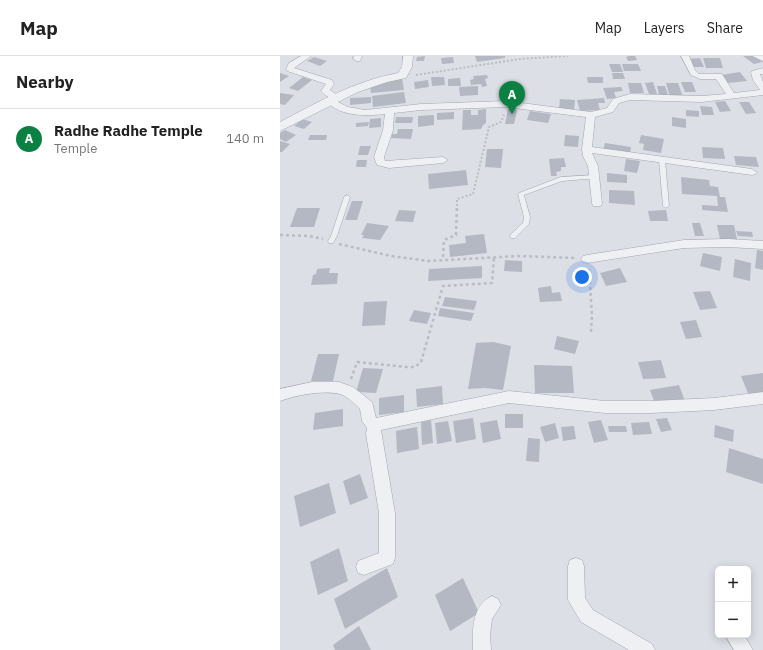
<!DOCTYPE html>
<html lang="en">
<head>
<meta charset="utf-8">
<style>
  body { margin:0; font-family:"IBM Plex Sans",sans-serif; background:#f2f2f2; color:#222 }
  .controls { position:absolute; right:12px; bottom:12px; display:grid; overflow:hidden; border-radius:6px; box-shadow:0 2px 10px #0003 }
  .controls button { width:36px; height:36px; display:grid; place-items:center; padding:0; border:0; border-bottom:1px solid #e0e0e0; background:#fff; color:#222; font:20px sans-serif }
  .you { position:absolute; left:302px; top:221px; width:14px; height:14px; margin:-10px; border:3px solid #fff; border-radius:50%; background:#1a73e8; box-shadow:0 0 0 6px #1a73e833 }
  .badge { display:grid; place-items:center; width:26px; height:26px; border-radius:50%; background:#0b8043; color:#fff; font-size:13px; font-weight:700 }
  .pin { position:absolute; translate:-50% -33px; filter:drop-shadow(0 1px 2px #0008) }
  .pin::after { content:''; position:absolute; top:21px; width:14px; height:12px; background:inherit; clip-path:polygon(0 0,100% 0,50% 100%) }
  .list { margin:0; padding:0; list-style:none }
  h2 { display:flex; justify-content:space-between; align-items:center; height:52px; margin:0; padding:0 16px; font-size:17px }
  h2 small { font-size:13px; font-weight:400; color:#767676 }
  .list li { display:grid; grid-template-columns:26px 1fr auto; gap:12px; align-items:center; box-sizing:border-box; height:60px; padding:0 16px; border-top:1px solid #e0e0e0 }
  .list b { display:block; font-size:15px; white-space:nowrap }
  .list p { margin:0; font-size:13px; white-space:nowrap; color:#767676 }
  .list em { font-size:13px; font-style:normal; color:#767676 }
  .map { position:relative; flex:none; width:483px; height:594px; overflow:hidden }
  header { display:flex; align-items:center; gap:24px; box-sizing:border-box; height:56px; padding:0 20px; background:#fff; border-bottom:1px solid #e0e0e0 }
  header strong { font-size:19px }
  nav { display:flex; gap:22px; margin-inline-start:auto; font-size:14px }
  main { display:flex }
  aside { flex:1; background:#fff }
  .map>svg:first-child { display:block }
</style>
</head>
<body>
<header>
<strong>Map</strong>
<nav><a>Map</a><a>Layers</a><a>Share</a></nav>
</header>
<main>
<aside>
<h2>Nearby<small></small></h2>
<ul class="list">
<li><span class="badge">A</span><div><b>Radhe Radhe Temple</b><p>Temple</p></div><em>140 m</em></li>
</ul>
</aside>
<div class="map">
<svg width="483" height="594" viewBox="0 0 483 594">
  <rect width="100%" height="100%" fill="#dcdfe6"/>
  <path fill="#b3b8c3" d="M145 0 144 5H136L137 1Z
    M195 0H225V2L197 6Z
    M349 0H355L357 4 348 5 346 1Z
    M463 0H473L482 6 474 8Z
    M34 1 47 5 40 10 27 5Z
    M173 1 174 7 162 8 161 2Z
    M420 2 424 11H411L407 3Z
    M423 2H440L443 12H426Z
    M329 8H340L343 16H332Z
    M342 8H358L361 15H344Z
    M460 16 467 25 448 27 441 19Z
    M0 17 9 20 0 26Z
    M332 17H343L345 23H333Z
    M207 19 208 22 205 23 207 30 202 31 201 28 191 29 190 24 194 23 193 20Z
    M23 21 32 24 18 35 9 32Z
    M151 21H164L165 29 152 30Z
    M307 21H323V27H308Z
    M122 22 124 34 91 37 90 28 110 26 109 23Z
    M180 22 181 30H168V23Z
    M148 24 149 31 135 33 134 26Z
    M373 26 377 38H369L365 27Z
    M401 26H412L416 36H405Z
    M348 27H361L364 37H350Z
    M386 27H398L403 41H390Z
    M198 30V39L180 40 179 31Z
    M377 30H385L388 39H379Z
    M341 31 343 35 334 36 336 42 327 43 323 32Z
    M124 36 126 47 93 51 92 40Z
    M0 37 14 39 5 49 0 48Z
    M91 41V47L70 49V42Z
    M324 42 325 47H318L320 54 300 55 297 44Z
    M280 43 295 44 294 54 279 53Z
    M445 45 451 55 440 56 435 46Z
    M459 46H469L476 57 466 58Z
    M420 50 432 51 434 59H422Z
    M206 53V67L203 69 201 73 182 74 183 54H191V59H198V54Z
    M228 53 237 54 234 68H225Z
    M406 54 419 55V61L406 60Z
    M250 55 271 58 268 67 247 64Z
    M174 56V63L157 64V57Z
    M154 59V69L138 71V60Z
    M116 61H133L132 67H115Z
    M392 61 406 63V72L392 70Z
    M101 62V71L89 72 90 63Z
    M22 63 32 66 24 73 14 70Z
    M89 66 88 70 76 71V67Z
    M118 73H133L131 83 111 82 112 78H117Z
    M5 74 16 79 6 86 0 83V77Z
    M30 79H47L46 84H28Z
    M285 79 299 80 298 91 284 90Z
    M361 79 384 83 381 97 363 94 364 88 359 87Z
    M0 85 10 88 2 96H0Z
    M325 87 351 91 350 98 323 95Z
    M80 90H91L88 99H78Z
    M422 91 443 92 445 103 423 102Z
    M207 93H223L221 112 205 111Z
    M454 100 476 101 479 111 456 109Z
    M284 102 286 111H281V115L276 116 277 120H271L269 103Z
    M346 103 360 105 357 117 344 115Z
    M77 104H87L86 111H76Z
    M186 114 188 129 149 133 148 118Z
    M327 117 347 119V127L327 126Z
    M401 121 429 124 430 130 438 131 440 141H445L448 156 422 154V149L438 150 437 140 402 138Z
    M329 134 354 135 355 149 329 147Z
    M72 145H83L77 164H65Z
    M17 152H40L34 171H10Z
    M119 154 136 155 133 166 115 165Z
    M386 154 388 165H370L368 155Z
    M87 167 109 170 100 184 82 182 84 179H81Z
    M412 167H420L424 180H415Z
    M437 169H454L457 183H440Z
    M456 175 472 176 473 181 458 180Z
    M204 178 207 197 170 201 169 189 186 187 185 180Z
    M477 194 483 195V214L475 212Z
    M423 197 442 201 440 215 420 210Z
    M455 203 471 207 470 225 453 221Z
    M225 204 242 205V216L224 215Z
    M202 210V222L148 225 149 213Z
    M50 212 49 217H58L57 228 31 229 33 219 36 218 37 213Z
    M340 212 347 226 326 230 320 217Z
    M271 230 272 237 280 236 282 245 260 246 258 232Z
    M430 235 437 252 420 254 413 236Z
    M165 241 197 245 194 254 162 250Z
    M107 245 105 269 82 270 84 246Z
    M160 252 194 257 191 265 158 260Z
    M134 254 151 257 147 268 129 265Z
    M416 264 422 281 406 283 400 266Z
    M277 280 299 285 295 298 274 293Z
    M213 286 231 290 223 334 205 332 188 333 196 287Z
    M38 298H59L53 325H31Z
    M381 304 386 322 363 323 358 306Z
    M254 309 292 310 294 337H255Z
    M83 312 103 313 96 337 76 336Z
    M483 317V338L469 340 461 320Z
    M399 329 405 345 376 350 370 334Z
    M162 330 163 348 137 351 136 333Z
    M124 339V356L99 359V342Z
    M63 353V370L33 374 35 357Z
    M225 358H243V372H225Z
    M193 362 196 383 176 387 173 365Z
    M387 362 392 374 381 376 376 363Z
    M151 364 153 387 142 389 141 366Z
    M217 364 221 383 203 387 200 367Z
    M321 364 328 384 314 387 308 366Z
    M168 365 172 385 157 388 155 367Z
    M369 366 372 378 353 379 351 367Z
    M275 367 279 382 265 386 260 371Z
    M435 369 454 374 453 386 434 381Z
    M294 370 296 383 283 385 281 371Z
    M328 370H346L347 376H329Z
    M137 371 139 393 117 397 116 375Z
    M248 382 260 383 259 406 246 405Z
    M449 392 483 403V428L446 416Z
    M80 418 88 442 70 449 63 425Z
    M49 427 56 457 20 471 14 440Z
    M59 492 68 525 38 539 30 506Z
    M107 512 118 541 65 573 54 543Z
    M183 522 199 557 170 575 155 539Z
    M79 570 91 594H55L53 589Z"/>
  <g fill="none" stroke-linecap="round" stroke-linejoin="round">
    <g stroke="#a2a6b0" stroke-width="1">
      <path id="service" d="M382 102 385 104 389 150 386 152 383 150 379 104Z
        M315 119 317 120V122L282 125 244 139 250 161 249 168 235 182H231L230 180 231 178 243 167 244 161 238 138 239 137 281 121Z
        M67 139 70 141 57 180 53 187H49L48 185 51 180 64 141Z"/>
    </g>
    <g stroke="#a2a6b0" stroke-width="1">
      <path id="minor" d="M21 0H31L14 12 52 24 54 28 50 34 60 41 59 43C53 44 45 40 41 35L46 28 7 15 6 13 9 7Z
        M74 0H82L80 5H77L73 3Z
        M401 0H409L415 14 419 18H442L454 37 480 34 473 24 471 17 472 15 483 12V18H480L483 26V39L422 46 350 44 339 47 333 56 315 61 312 91 472 113 477 116 476 118 472 119 312 97 318 110 322 147 321 150H313L312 147 308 110 303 100 302 93 306 61 226 51 141 54 114 57 113 74 104 101 105 105 163 101 168 104 163 107 109 112 97 109 94 101 103 74 105 58C86 60 60 61 46 45L50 42 68 51 85 54 141 48 226 45 311 56 327 52 333 43 350 38 422 40 446 38 436 23H420L411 19Z
        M472 0H483V5Z
        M448 183 483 185V193L448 191 404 192 307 207 303 206 301 203 303 200 307 199 404 184Z
        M32 326H59L73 331 92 346 96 362 229 335 325 345H371L434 342 483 336V348L434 354 371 357H325L229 347 101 374 115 457V502L113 508 84 519 78 517 76 511 78 505 99 497V457L86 378 87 372 82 365 80 353C75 348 67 340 60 338 42 334 17 339 0 345V333Z
        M296 502 302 504 304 510 305 542 313 554 372 588 375 594H349L301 566 288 544V510L290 504Z
        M212 540 218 543 221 549 212 563 210 579 211 594H193C192 575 192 549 212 540Z
        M445 579H464L473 594H454Z"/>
    </g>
    <g stroke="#a2a6b0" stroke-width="1">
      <path id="tertiary" d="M123 0H133L132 11 126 22 107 26 78 36 0 75V66C38 46 75 25 118 17L122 11Z"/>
    </g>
    <path stroke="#babdc4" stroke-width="2" stroke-dasharray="2 2" stroke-linecap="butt" d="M136 19 240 3 288 0
      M177 150V143L193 138 209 71 221 66 224 59"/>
    <path stroke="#babdc4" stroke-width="2.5" stroke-dasharray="3 3" stroke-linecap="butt" d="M0 179 29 180 43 183
      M59 188 111 200 149 205 239 200 296 202
      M163 201 164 184 176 179 177 149
      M309 213 312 260 311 276
      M71 323 77 306 127 311H135L141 306 163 230 212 227 214 201"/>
    <use href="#service" fill="#eef0f4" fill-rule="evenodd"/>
    <use href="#minor" fill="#eef0f4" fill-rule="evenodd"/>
    <use href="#tertiary" fill="#eef0f4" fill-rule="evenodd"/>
  </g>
</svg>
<div class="controls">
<button>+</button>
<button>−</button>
</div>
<div class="you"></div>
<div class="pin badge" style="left:232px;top:58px">A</div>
</div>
</main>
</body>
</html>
